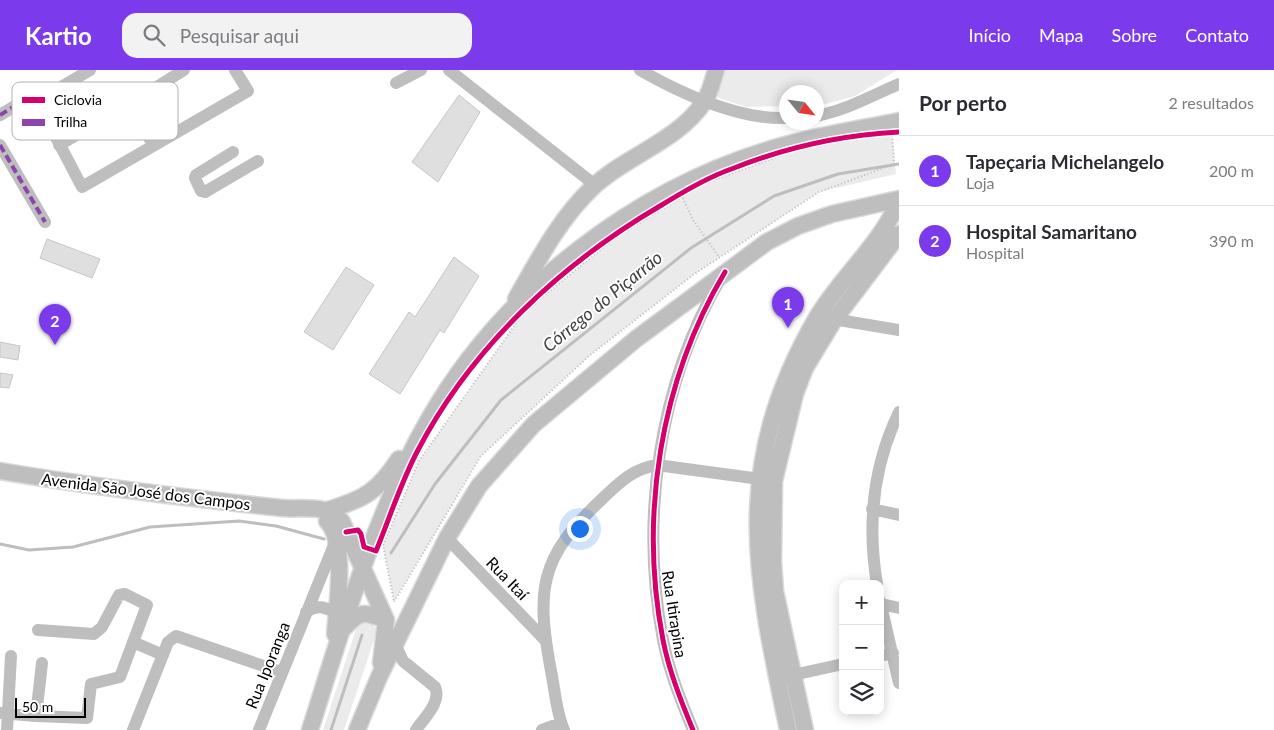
<!DOCTYPE html>
<html lang="pt">
<head>
<meta charset="utf-8">
<style>
  body { margin:0; font-family:Lato,sans-serif; background:#f2f2f3; color:#2b2b33 }
  .controls { position:absolute; right:15px; bottom:15px; display:grid; overflow:hidden; border-radius:10px; box-shadow:0 2px 12px #0003 }
  .controls button { width:45px; height:45px; display:grid; place-items:center; padding:0; border:0; border-bottom:1px solid #e1e1e2; background:#fff; color:#2b2b33; font:25px sans-serif }
  .compass { position:absolute; left:779px; top:15px; width:45px; height:45px; border-radius:50%; background:#fff; box-shadow:0 2px 12px #0003; rotate:119deg }
  .scale { position:absolute; left:15px; bottom:12px; width:71px; box-sizing:border-box; padding-left:5px; border:2px solid #000; border-top:0; font-size:14px; line-height:18px; white-space:nowrap; color:#000; -webkit-text-stroke:4px #fff; paint-order:stroke }
  .you { position:absolute; left:579px; top:458px; width:18px; height:18px; margin:-12px; border:4px solid #fff; border-radius:50%; background:#1a73e8; box-shadow:0 0 0 8px #1a73e833 }
  .badge { display:grid; place-items:center; width:32px; height:32px; border-radius:50%; background:#7c3aed; color:#fff; font-size:16px; font-weight:700 }
  .pin { position:absolute; translate:-50% -41px; filter:drop-shadow(0 1px 2px #0008) }
  .pin::after { content:''; position:absolute; top:26px; width:18px; height:15px; background:inherit; clip-path:polygon(0 0,100% 0,50% 100%) }
  .list { margin:0; padding:0; list-style:none }
  h2 { display:flex; justify-content:space-between; align-items:center; height:65px; margin:0; padding:0 20px; font-size:21px }
  h2 small { font-size:16px; font-weight:400; color:#7c7c81 }
  .list li { display:grid; grid-template-columns:32px 1fr auto; gap:15px; align-items:center; box-sizing:border-box; height:70px; padding:0 20px; border-top:1px solid #e1e1e2 }
  .list b { display:block; font-size:19px; white-space:nowrap }
  .list p { margin:0; font-size:16px; white-space:nowrap; color:#7c7c81 }
  .list em { font-size:16px; font-style:normal; color:#7c7c81 }
  .icon { flex:none; width:28px; height:28px; fill:none; stroke:currentColor; stroke-width:2; stroke-linecap:round; stroke-linejoin:round }
  .map { position:relative; flex:none; width:899px; height:660px; overflow:hidden }
  header { display:flex; align-items:center; gap:30px; box-sizing:border-box; height:70px; padding:0 25px; background:#7c3aed; color:#fff }
  header strong { font-size:24px }
  nav { display:flex; gap:28px; margin-inline-start:auto; font-size:18px }
  .search { width:350px; height:45px; background:#f2f2f3; display:flex; align-items:center; gap:12px; box-sizing:border-box; padding:0 18px; border-radius:15px; color:#7c7c81; font-size:19px }
  main { display:flex }
  aside { flex:1; background:#fff }
  .map>svg:first-child { display:block }
</style>
</head>
<body>
<header>
<strong>Kartio</strong>
<div class="search"><svg class="icon" aria-label="search" viewBox="0 0 24 24"><circle cx="10" cy="10" r="6"/><path d="M15 15l6 6"/></svg>Pesquisar aqui</div>
<nav><a>Início</a><a>Mapa</a><a>Sobre</a><a>Contato</a></nav>
</header>
<main>
<div class="map">
<svg width="899" height="660" viewBox="0 0 899 660">
  <rect width="100%" height="100%" fill="#fff"/>
  <path fill="#ebebeb" d="M725 0H897L855 26 818 36 816 22H786V36L747 37 715 27Z
    M892 62 896 104 819 122 693 205 589 286 481 386 394 532 383 475 419 391 524 242 615 168 703 114 798 79Z
    M369 549 377 561 344 660H323L357 556Z"/>
  <g fill="none" stroke-linecap="round" stroke-linejoin="round">
    <path stroke="#bebebe" stroke-width="3" d="M0 474 29 480 73 477 150 457 239 451 276 456 324 469
      M391 483 435 414 501 330 691 178 774 126 838 104 899 94
      M331 660 362 565"/>
  </g>
  <path fill="#dfdfdf" stroke="#c6c6c6" d="M459 25 480 42 438 112 412 92Z
    M47 169 100 189 92 208 40 188Z
    M454 187 479 206 444 263 440 260 400 324 369 304 409 242 415 247Z
    M346 197 374 215 333 280 304 262Z
    M0 272 20 276 18 290 0 287Z
    M0 303 13 305 9 318 0 317Z"/>
  <g fill="none" stroke-linecap="round" stroke-linejoin="round">
    <g stroke="#dbdbdb" stroke-width="19">
      <path id="major" d="M516 229C538 190 560 148 593 117 627 85 677 72 704 32 710 23 713 10 716 0
        M0 401C94 417 188 428 282 438 303 440 328 433 342 452L386 550 381 593
        M328 440C365 429 378 421 399 389
        M327 451C347 472 337 536 335 564
        M345 557C361 540 364 542 386 550
        M310 660C342 559 376 440 429 349 503 220 636 118 778 77 818 65 859 59 899 51
        M357 660 379 607 447 468 479 416 534 354 636 269 767 172 798 156 832 144 899 129
        M788 660C755 503 731 397 816 249 840 208 880 175 899 131
        M805 660 775 521 773 491 774 411 795 324 805 298 834 250 899 164"/>
    </g>
    <path stroke="#b9b9b9" stroke-width="2" stroke-dasharray="1 2.5" stroke-linecap="butt" d="M892 62 894 94 819 122 693 205 589 286 481 386 394 532 383 475 419 391 524 242 615 168 703 114 798 79Z
      M683 128 693 150 719 187"/>
    <path stroke="#bebebe" stroke-width="12" d="M90 0 39 30 40 37 82 117 248 21 235 0
      M449 0 595 115
      M640 0C680 23 739 50 786 48
      M396 13 421 0
      M149 21 172 64
      M128 35 184 0
      M0 45 20 33
      M816 46C847 40 871 26 899 14
      M46 50 83 28
      M0 75 45 152
      M59 75 128 35 153 74
      M233 82 196 105 195 108 201 121 205 122 258 91
      M827 248 899 260
      M872 439 899 445
      M447 468 546 571
      M877 514C867 454 873 396 899 342
      M880 531 899 613
      M881 534 899 538
      M306 542C318 534 324 537 337 543
      M133 572 163 585
      M395 574 403 591 435 617C442 632 424 648 416 660
      M880 586 893 583
      M784 607 843 594
      M0 643 36 646 42 593
      M36 646 87 648 91 614 120 607 147 535 125 524 119 525 102 557 94 564 38 560
      M7 660 11 586
      M133 660 168 572 176 566 281 602
      M259 660 336 470
      M542 660 561 653
      M564 660C556 642 555 620 551 601 536 520 539 488 601 430 619 413 632 399 657 395L760 409
      M693 660C681 631 669 601 663 570 640 449 658 315 721 208"/>
    <use href="#major" stroke="#bebebe" stroke-width="16"/>
    <path stroke="#8e44ad" stroke-width="4" stroke-dasharray="8 4" stroke-linecap="butt" d="M0 45 20 33
      M0 75 45 152"/>
    <g stroke="#fff" stroke-width="8">
      <path id="cycleway" d="M346 462 358 460 361 464 364 477 376 481C390 447 401 412 418 380 472 277 561 194 660 136 683 122 708 107 734 98 787 77 842 65 899 62
        M693 660C681 631 669 601 663 570 639 446 660 311 725 202"/>
    </g>
    <use href="#cycleway" stroke="#d6006c" stroke-width="5"/>
  </g>
  <g text-anchor="middle" dominant-baseline="central" stroke-width="4" stroke-linejoin="round" paint-order="stroke">
    <g font-size="16" fill="#000" stroke="#fff">
      <text transform="translate(146 421) rotate(7)">Avenida São José dos Campos</text>
      <text transform="translate(508 508) rotate(46)">Rua Itaí</text>
      <text transform="translate(675 544) rotate(81)">Rua Itirapina</text>
      <text transform="translate(267 595) rotate(-68)">Rua Iporanga</text>
    </g>
    <g font-size="18" font-style="italic" fill="#434343" stroke="#fff">
      <text transform="translate(602 231) rotate(-39)">Córrego do Piçarrão</text>
    </g>
  </g>
  <rect x="12" y="12" width="166" height="58" rx="8" fill="#fff" stroke="#b2b2b2" stroke-width="1"/>
  <rect x="22" y="27" width="23" height="6" fill="#d6006c"/>
  <rect x="22" y="49" width="23" height="7" fill="#8e44ad"/>
  <g font-size="14" fill="#000">
    <text x="54" y="35">Ciclovia</text>
    <text x="54" y="57">Trilha</text>
  </g>
</svg>
<div class="controls">
<button>+</button>
<button>−</button>
<button><svg class="icon" aria-label="layers" viewBox="0 0 24 24"><path d="M12 4l9 5-9 5-9-5zM3 14l9 5 9-5"/></svg></button>
</div>
<svg class="compass" viewBox="-18 -18 36 36"><path d="M0-13l5 13h-10z" fill="#e53935"/><path d="M0 13l5-13h-10z" fill="#7c7c81"/></svg>
<div class="scale">50 m</div>
<div class="you"></div>
<div class="pin badge" style="left:788px;top:258px">1</div>
<div class="pin badge" style="left:55px;top:275px">2</div>
</div>
<aside>
<h2>Por perto<small>2 resultados</small></h2>
<ul class="list">
<li><span class="badge">1</span><div><b>Tapeçaria Michelangelo</b><p>Loja</p></div><em>200 m</em></li>
<li><span class="badge">2</span><div><b>Hospital Samaritano</b><p>Hospital</p></div><em>390 m</em></li>
</ul>
</aside>
</main>
</body>
</html>
